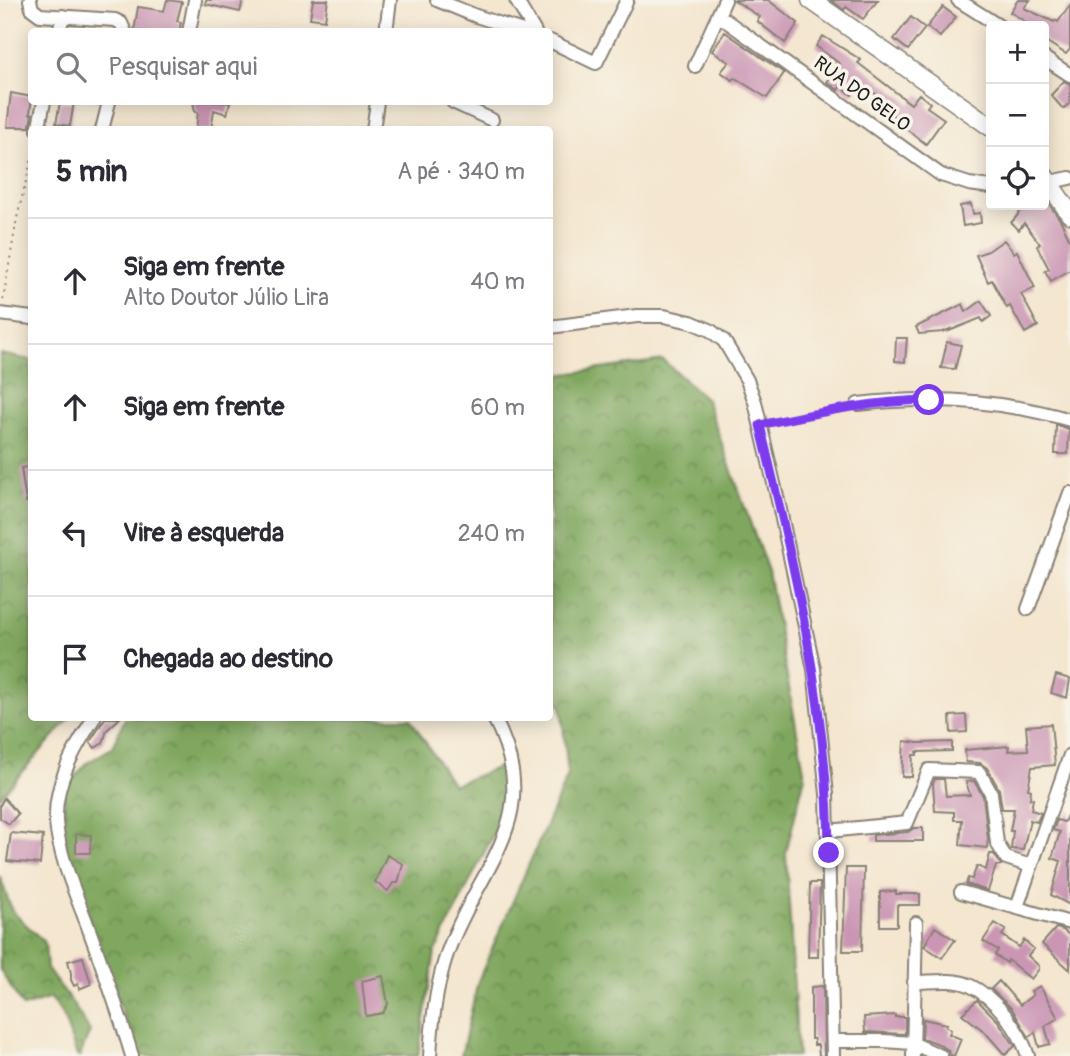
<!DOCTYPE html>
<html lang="pt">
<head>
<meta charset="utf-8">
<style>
  body { margin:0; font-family:Pangolin,sans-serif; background:#f7f7f7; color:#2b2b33 }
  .controls { position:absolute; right:21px; top:21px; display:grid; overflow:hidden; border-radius:7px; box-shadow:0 4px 18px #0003 }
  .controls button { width:63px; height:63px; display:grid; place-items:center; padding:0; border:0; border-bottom:2px solid #e1e1e2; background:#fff; color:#2b2b33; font:35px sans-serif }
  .stop { position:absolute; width:21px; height:21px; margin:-16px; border:5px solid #7c3aed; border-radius:50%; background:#fff }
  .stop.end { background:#7c3aed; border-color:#fff; box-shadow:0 2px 7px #0008 }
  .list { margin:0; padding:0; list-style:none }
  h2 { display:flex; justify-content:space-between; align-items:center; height:91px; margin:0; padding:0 28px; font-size:30px }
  h2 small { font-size:23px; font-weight:400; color:#7c7c81 }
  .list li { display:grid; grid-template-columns:46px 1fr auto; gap:21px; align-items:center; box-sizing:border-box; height:126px; padding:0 28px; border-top:2px solid #e1e1e2 }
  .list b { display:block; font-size:26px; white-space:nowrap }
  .list p { margin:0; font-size:23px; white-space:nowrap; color:#7c7c81 }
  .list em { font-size:23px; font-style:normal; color:#7c7c81 }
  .icon { flex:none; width:38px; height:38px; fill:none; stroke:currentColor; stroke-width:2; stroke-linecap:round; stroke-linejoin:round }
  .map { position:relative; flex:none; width:1070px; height:1056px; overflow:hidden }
  .search { position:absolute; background:#fff; box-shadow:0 4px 18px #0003; left:28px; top:28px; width:525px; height:77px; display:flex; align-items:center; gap:18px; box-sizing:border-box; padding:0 24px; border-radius:7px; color:#7c7c81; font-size:26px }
  .panel { position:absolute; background:#fff; box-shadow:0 4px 18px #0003; left:28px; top:126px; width:525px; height:595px; border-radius:7px }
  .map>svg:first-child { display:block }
</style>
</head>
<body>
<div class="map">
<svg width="1070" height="1056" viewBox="0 0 1070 1056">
  <defs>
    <pattern id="forest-crowns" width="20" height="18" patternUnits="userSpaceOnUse" patternTransform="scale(1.75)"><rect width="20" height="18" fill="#80a75e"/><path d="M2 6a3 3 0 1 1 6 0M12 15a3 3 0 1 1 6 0" fill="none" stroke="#68874d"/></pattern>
  </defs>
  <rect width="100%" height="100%" fill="#f7f3e8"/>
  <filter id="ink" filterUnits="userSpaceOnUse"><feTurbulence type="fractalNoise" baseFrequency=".0143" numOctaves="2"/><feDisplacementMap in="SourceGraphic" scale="14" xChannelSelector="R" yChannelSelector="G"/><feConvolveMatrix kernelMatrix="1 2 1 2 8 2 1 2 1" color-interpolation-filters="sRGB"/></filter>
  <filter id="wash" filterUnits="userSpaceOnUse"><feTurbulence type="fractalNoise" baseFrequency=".00686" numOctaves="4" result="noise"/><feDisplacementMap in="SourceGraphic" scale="28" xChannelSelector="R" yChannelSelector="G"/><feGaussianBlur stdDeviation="1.57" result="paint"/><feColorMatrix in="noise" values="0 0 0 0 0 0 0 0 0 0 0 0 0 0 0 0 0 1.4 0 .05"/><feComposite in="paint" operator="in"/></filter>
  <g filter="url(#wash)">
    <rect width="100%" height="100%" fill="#f4e6cf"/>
    <path fill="url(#forest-crowns)" stroke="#4e623d" stroke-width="2" d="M0 354 31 360 32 718H70L0 797Z
      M663 360 706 399 768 572 805 776 786 852 798 1056H461L478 981 568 775 561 706 550 693V376Z
      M125 718H410L453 785 512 762 495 831 435 952 418 1056H138L79 891 64 841V789L87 763 113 747Z
      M0 876 12 911 45 943 47 969 73 1004 90 1031 80 1056H77L63 1016 51 998 23 1007 0 970Z"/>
    <g id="blocks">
      <path fill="#cb96b4" d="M167 0 182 2 177 21 181 22 179 32H134L138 7 164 11Z
        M206 0H243L240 12 205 4Z
        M313 0H328L325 20 310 18Z
        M734 0H768L798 23 785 43 757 21 760 17Z
        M831 0H878L863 19 846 7 844 10Z
        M1018 0H1030L1024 8 1054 22 1055 20 1058 22 1070 5V49L1066 54 1044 40V26H1023L1026 22 1010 12Z
        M943 7 956 17 940 37 927 27Z
        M911 17 925 28 908 50 894 39Z
        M725 32 784 73 767 98 735 78 732 80 721 72 729 62 712 51Z
        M823 36 861 60 858 63 911 104 919 94 930 103 927 107 944 119 926 144 897 122 899 120 881 106 884 101 861 82 852 95 841 86 838 90 827 82 840 64 816 46Z
        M1064 81 1070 84V103L1063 109 1051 95Z
        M11 93 32 97 30 114H32L30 127H7Z
        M60 102H74L70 126 56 124Z
        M193 102H222L230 103 227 114 214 110 211 130H196L198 112H195Z
        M1046 200 1061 221 1070 240V270L1051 281 1045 271 1049 269 1037 246 1040 244 1024 223 1019 230 1011 223 1021 211 1011 205H1044Z
        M971 204 973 214 980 213 981 223 963 226 960 206Z
        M1004 240 1014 253 1017 251 1035 288 1021 294 1038 326 1025 333 1010 306 1007 308 992 280 988 282 976 255 988 251Z
        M981 301 991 316 983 322 981 318 949 331 950 329 943 332 919 334 916 327 963 304 966 312Z
        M896 338H907L905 362 895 361Z
        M947 342 961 345 955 369 941 368Z
        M1056 425 1069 429 1068 454H1055Z
        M32 466V502H26L21 468Z
        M1056 675 1070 679 1067 698 1051 693Z
        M966 715 967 732 951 733 950 716Z
        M105 718H120L107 730 103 743 95 748 90 742Z
        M1051 724 1055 765 1032 767 1028 789 1031 790 1030 799H1033L1031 810 1041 813 1037 822 1030 820 1023 850 1011 849 1013 831H1010L1014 809H1002L999 789 987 768 980 763 966 762 965 750 1009 746 1008 751 1028 750 1026 726Z
        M904 741 918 743 952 742V751L917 752V755H913L912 777H902Z
        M935 779H944L946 796 970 795 966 782 974 781 983 796 988 839 987 848 960 845 962 820H954V812L935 811 933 784Z
        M4 798 18 814 9 824 0 818V805Z
        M1070 809V905L1051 895 1061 861 1052 858 1060 832 1053 830 1057 820 1064 822Z
        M914 828H923V841H873V835L908 832Z
        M11 833 43 836 40 864 7 861Z
        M76 834 91 835 90 853H76Z
        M990 854H994L1001 865 996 866 988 891 966 884 968 878 972 879 977 866 986 870Z
        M387 855 403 864 398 883H393L388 891 375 882Z
        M846 868H864L862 951H843Z
        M810 883H820L818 957H808Z
        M896 891V894H920V905H897V926H880V892Z
        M995 923 1006 930 1002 935 1019 947 1024 940 1034 949 1028 956 1039 966V969L1031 979 1008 960 1007 963 995 955 998 950 983 941Z
        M935 927 955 940 942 958 924 946Z
        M1056 928 1063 930 1070 936V970L1042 944Z
        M83 957 91 984 79 989 78 984 74 986 71 980V973L68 961Z
        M383 976 388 1004 383 1013 366 1016 362 981Z
        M999 981 1020 1005 1033 995 1031 991 1040 986 1058 1018 1045 1026 1050 1044 1039 1047 1035 1032 1029 1037 1012 1009 991 989Z
        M823 986 824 1056H819L818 1045H814V1039H811V987Z
        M977 1000 998 1021 1011 1040 1015 1046 1005 1055 985 1032 962 1014Z
        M895 1015V1017H905V1034L865 1032 864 1017Z
        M923 1019 947 1024 946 1026 951 1030 949 1034 961 1039 954 1056 950 1055 948 1050 936 1043 922 1038Z"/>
    </g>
  </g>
  <g filter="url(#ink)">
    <use href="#blocks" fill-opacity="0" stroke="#888176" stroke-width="2"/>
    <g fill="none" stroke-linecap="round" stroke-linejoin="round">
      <g stroke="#888176" stroke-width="16">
        <path id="minor" d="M30 0 32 9 40 15 115 20 121 23 125 32
          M437 0 476 16 526 32
          M516 0 535 32
          M958 0 999 26
          M718 15 941 175 969 184 991 187
          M59 32 63 16
          M189 32 195 0
          M386 32 390 0
          M550 41 596 63 627 0
          M1044 58 1070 75
          M695 66 725 0
          M453 102 492 120
          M38 130 44 102
          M102 130 109 102
          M373 130 377 102
          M1044 183 1070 178
          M0 314 32 318
          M550 327 637 316H664L691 322 710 330 724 341 747 380 755 402 779 505 814 669 827 794 833 1056
          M858 404C928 396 1002 400 1070 420
          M1028 609 1070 493
          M94 718C74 749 54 783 56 822 59 856 75 892 87 924 103 968 119 1011 132 1056
          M829 831 907 823 929 770 979 772 991 793 997 843 1006 858 1031 866
          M961 892 1070 923
          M1017 907 1070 755
          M914 982C931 982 953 978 969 985 995 997 1020 1030 1028 1056
          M833 1041H884L912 1043 941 1056
          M430 1056C432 1021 436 984 448 951 481 862 546 818 494 718
          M913 1056 916 923"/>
      </g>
      <g stroke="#888176" stroke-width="21">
        <path id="secondary" d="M811 0 991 127
          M1044 176 1070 214"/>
      </g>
      <path stroke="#888176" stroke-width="2" stroke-dasharray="2 5" stroke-linecap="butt" d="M3 300 17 218 32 157
        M773 422 846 407"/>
      <use href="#minor" stroke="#fff" stroke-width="12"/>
      <use href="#secondary" stroke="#fff" stroke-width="18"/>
    </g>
  </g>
  <g fill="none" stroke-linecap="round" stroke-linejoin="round" filter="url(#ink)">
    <path stroke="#7c3aed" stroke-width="9" d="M829 853C828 707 794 566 760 425 817 413 871 401 929 400"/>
  </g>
  <g text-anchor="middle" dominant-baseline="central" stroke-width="7" stroke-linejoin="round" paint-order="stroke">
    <g font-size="19" fill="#1c1c1c" stroke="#f7f3e8">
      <text transform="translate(862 94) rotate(36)">RUA DO GELO</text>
    </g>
  </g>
</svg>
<div class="controls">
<button>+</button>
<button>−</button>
<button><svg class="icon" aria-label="locate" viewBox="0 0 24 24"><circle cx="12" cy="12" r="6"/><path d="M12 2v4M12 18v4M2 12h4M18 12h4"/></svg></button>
</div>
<div class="stop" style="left:929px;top:400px"></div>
<div class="stop end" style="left:829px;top:853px"></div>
<div class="search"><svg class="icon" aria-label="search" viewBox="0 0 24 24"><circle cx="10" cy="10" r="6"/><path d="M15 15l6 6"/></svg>Pesquisar aqui</div>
<section class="panel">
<h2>5 min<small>A pé · 340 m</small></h2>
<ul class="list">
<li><svg class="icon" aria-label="ahead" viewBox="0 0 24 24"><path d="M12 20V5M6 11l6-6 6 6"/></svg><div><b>Siga em frente</b><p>Alto Doutor Júlio Lira</p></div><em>40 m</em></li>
<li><svg class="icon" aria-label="ahead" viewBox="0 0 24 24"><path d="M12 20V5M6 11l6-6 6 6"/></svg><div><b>Siga em frente</b></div><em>60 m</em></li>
<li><svg class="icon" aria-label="left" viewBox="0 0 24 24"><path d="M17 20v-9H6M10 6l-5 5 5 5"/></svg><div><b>Vire à esquerda</b></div><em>240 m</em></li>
<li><svg class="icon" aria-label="arrive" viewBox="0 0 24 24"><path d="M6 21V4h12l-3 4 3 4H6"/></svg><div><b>Chegada ao destino</b></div></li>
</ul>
</section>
</div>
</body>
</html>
